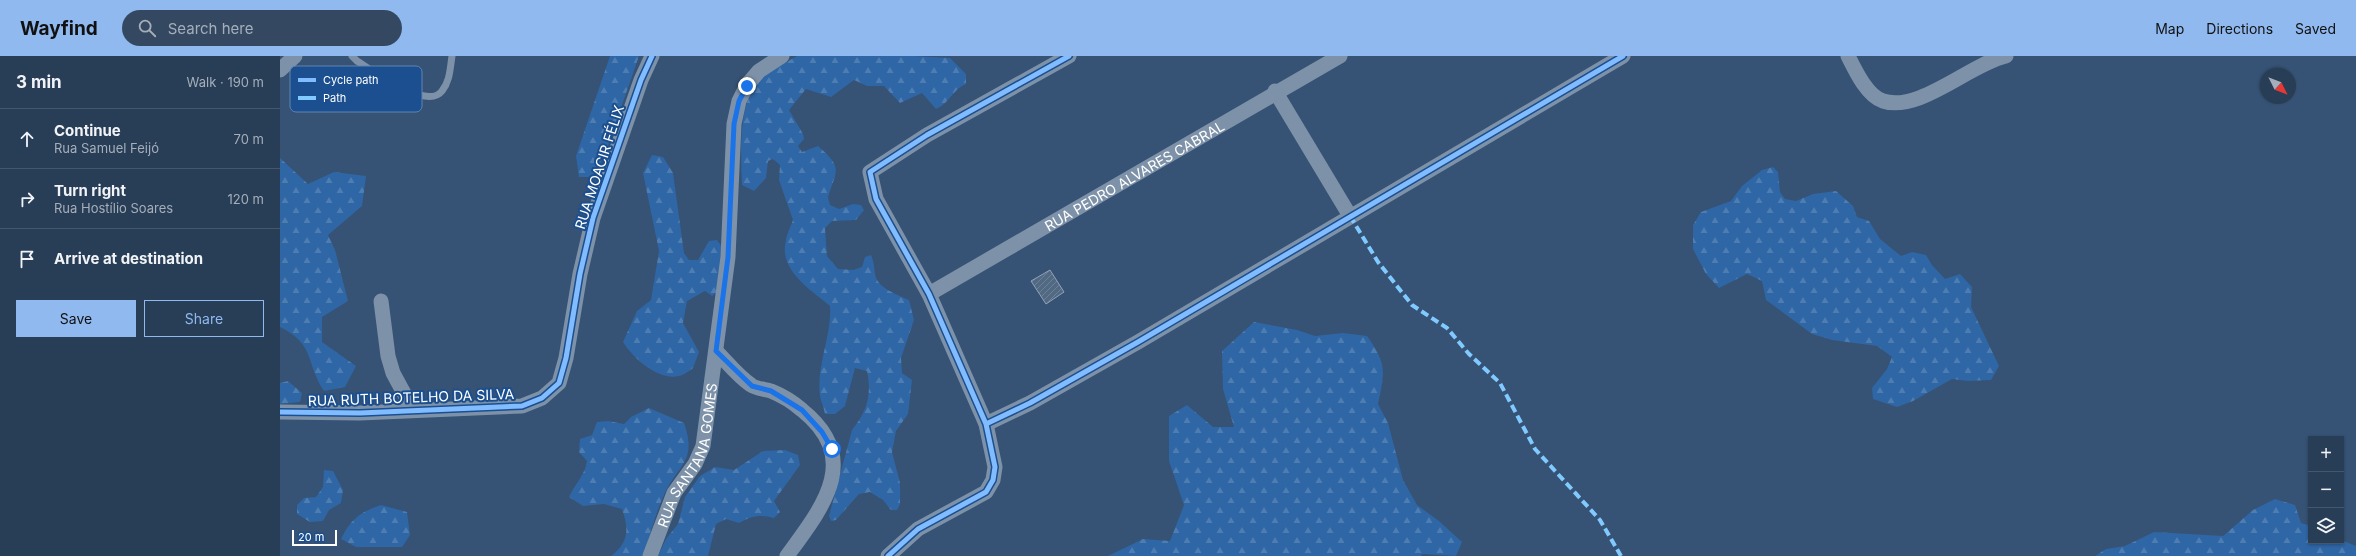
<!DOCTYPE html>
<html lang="en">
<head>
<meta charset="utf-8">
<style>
  body { margin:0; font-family:Inter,sans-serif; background:#344961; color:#f1f3f6 }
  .controls { position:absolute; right:12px; bottom:12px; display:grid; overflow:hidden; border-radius:0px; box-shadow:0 1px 3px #0004 }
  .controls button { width:36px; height:36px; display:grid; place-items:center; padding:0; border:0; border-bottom:1px solid #44576d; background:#283e57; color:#f1f3f6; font:20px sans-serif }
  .compass { position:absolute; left:1980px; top:12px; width:36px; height:36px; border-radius:50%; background:#283e57; box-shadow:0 1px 3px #0004; rotate:132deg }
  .scale { position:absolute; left:12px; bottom:10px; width:45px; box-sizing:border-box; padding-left:4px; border:2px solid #fff; border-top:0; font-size:11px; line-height:14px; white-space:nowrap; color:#fff; -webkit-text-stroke:3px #1b4f8f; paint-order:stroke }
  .stop { position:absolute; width:12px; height:12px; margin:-9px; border:3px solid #1a73e8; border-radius:50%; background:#fff }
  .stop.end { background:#1a73e8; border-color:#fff; box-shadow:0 1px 4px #0008 }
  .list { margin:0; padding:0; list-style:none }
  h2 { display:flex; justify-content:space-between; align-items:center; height:52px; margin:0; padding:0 16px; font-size:17px }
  h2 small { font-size:13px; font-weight:400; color:#a5aeba }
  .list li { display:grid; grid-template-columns:26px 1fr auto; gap:12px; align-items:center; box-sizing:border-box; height:60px; padding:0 16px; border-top:1px solid #44576d }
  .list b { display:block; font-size:15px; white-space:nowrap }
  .list p { margin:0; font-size:13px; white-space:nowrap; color:#a5aeba }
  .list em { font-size:13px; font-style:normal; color:#a5aeba }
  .actions { display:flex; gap:8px; padding:12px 16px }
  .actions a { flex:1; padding:9px 0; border:1px solid #90b9f0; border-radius:0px; text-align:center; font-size:14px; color:#90b9f0 }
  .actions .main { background:#90b9f0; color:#111 }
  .icon { flex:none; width:22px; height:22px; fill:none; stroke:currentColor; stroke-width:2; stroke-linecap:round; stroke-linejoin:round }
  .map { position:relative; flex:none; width:2076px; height:500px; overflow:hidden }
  header { display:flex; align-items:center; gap:24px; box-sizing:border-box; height:56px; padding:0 20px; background:#90b9f0; color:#111 }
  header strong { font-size:19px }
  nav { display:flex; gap:22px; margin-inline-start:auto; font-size:14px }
  .search { width:280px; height:36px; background:#344961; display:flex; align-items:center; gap:10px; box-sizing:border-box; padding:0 14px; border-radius:22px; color:#a5aeba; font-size:15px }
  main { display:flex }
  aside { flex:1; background:#283e57 }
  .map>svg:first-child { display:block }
</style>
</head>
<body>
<header>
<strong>Wayfind</strong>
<div class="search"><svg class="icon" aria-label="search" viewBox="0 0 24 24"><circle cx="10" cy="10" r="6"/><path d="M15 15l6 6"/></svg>Search here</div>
<nav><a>Map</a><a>Directions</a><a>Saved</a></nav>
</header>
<main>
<aside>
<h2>3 min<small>Walk · 190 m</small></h2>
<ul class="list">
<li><svg class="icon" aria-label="ahead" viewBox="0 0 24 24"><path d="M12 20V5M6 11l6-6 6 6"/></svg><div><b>Continue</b><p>Rua Samuel Feijó</p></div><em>70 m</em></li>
<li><svg class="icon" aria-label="right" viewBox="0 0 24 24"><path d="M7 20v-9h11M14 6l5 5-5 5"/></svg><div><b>Turn right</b><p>Rua Hostílio Soares</p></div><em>120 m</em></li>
<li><svg class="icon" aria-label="arrive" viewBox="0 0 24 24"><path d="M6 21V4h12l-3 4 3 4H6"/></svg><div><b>Arrive at destination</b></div></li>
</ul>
<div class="actions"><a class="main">Save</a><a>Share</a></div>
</aside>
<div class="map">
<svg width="2076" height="500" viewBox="0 0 2076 500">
  <defs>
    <pattern id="forest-firs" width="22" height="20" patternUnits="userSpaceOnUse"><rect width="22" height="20" fill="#2f66a5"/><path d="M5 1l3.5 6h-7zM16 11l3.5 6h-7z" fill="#4e7db2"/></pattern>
    <pattern id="building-hatch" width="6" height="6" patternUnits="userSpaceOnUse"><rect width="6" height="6" fill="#526984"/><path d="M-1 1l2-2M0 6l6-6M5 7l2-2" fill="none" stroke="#6c8096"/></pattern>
  </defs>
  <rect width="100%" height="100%" fill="#365274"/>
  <path fill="url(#forest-firs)" d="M330 0H359L324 101 312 121H299L296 100Z
    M517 0H633L670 2 686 18V28C672 34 670 47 656 53L642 37 620 47 604 30H587L574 24 551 41 526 33 509 54 523 78 524 83 518 90 522 96 538 90C563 112 557 113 548 141L550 149 559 153 573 148 581 149 584 154 576 164 552 165 545 172 547 200 558 213 573 214 582 211 585 201 591 199C594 206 594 210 595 218 597 232 618 239 629 244L634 264 621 302 622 317 632 324 628 358 616 375 612 396 620 427V448L617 454H611L603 444 590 436 579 438 556 464 551 465 549 460 572 374C587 355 592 339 587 315L575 312 565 350 555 358H545C544 352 541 346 540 340 536 309 552 280 550 250 530 233 498 214 506 184 507 177 511 170 513 164L499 124 500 109 493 103 488 105 486 122 474 135 462 129C461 99 457 43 482 21 492 13 506 7 517 0Z
    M372 99 383 101 393 117 404 197 409 204H418L429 185 437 184 443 192 438 235 432 240 425 235 407 245 403 267 419 296 413 312C409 315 404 319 399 320 378 325 353 302 343 286L357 255 371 244 379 195 363 117Z
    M0 102 28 128 54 116 86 120 82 150 48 179 55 194 68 245 42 261V286L76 310 65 331 44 335C25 306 36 289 0 271Z
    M1493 111 1498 116 1500 136 1505 143 1516 145 1533 138 1556 135 1573 150 1577 161 1589 165 1600 183 1621 200 1632 196 1646 199 1652 209 1665 223 1680 218 1692 231 1691 251 1719 310 1711 324 1688 325 1672 323 1633 345 1617 351 1593 343 1592 332 1607 313 1612 301 1597 290 1552 284 1532 278 1486 244 1482 225 1467 218 1439 232 1426 218 1413 193V169L1421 156 1451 145 1462 130 1482 114Z
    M974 266 1017 274 1035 280 1063 277 1087 280C1107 308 1105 315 1098 348L1108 367 1123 424 1137 449 1159 465 1182 486 1176 500 1142 498 1141 500H828L863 483 890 485 904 449 889 405V360L907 349 933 371H954L943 333 942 295Z
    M8 325 22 337 20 346 0 348V327Z
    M369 352 404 367C418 406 397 409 384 439 375 458 370 480 363 500H331C349 486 349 473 342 453L324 448 303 450 289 441C295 428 305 419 307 405L299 396 300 383 312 379 317 366 328 365 344 368 351 361Z
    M505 394 518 399 520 409 494 445 500 456 494 462C480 458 471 460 459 467L446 463 436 468 428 500H378L386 483 398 468 405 441 420 420 435 411 454 414 483 395Z
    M44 414 53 415 63 434 61 447 49 454 43 465 30 466 17 458V449L24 442 36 441 43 431Z
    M1995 443 2015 449 2021 467 2031 470V485L2061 484 2076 490V500H1815L1826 493 1845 490 1874 476 1943 480 1973 454Z
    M101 449 127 456 130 479 122 491H76L61 483C71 463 80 456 101 449Z"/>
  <path fill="url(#building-hatch)" stroke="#92a2b6" d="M770 214 784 236 766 248 751 225Z"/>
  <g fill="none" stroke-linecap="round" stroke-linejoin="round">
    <path stroke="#7d92a8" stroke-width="7" d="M72 0 77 5C93 15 147 55 162 35 170 25 170 13 172 0"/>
    <g stroke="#7d92a8" stroke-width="15">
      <path d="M1568 0C1575 14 1587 40 1603 45 1639 57 1690 8 1726 0"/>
      <path d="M0 14 15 0"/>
      <path d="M995 35 1070 160"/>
      <path id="s1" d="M649 238 1060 0"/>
      <path d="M101 245 108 300 113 317 133 354"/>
      <path d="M436 295C447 306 458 320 471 329 476 333 485 333 491 335 501 339 514 347 522 354 583 403 542 452 507 500"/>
      <path d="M0 356 80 357 242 350 262 342 279 327 286 302 300 218 313 162 361 24 372 0"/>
      <path d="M706 368 750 347 858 286 1343 0"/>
      <path id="s2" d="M370 500 394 437 415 408 423 390 448 201 454 68 459 45 467 29 479 15 502 0"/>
      <path d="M608 500 638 473 706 436 713 424 715 411 706 368 649 238 596 143 590 116 647 79 789 0"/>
    </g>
    <path stroke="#80caff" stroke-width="4" stroke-dasharray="8 4" stroke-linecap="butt" d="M1070 160 1098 206 1132 249 1167 272 1189 298 1220 327 1255 393 1320 464 1341 500"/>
    <g stroke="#1b4f8f" stroke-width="8">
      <path id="cycleway" d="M0 356 80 357 242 350 262 342 279 327 286 302 300 218 313 162 361 24 372 0
        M706 368 750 347 858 286 1343 0
        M608 500 638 473 706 436 713 424 715 411 706 368 649 238 596 143 590 116 647 79 789 0"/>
    </g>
    <use href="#cycleway" stroke="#80bcff" stroke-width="5"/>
  </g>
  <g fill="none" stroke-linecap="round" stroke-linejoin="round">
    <path stroke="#1a73e8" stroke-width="5" d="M467 30 459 45 454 68 448 201 436 295 472 330 491 335 522 354 542 376 552 393"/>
  </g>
  <g text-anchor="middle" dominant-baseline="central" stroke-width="4" stroke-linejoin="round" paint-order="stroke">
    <g font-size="14" fill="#fff" stroke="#1b4f8f">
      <text transform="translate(319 111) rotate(-72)">RUA MOACIR FÉLIX</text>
      <text stroke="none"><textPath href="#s1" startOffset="237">RUA PEDRO ALVARES CABRAL</textPath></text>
      <text transform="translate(131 341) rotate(-2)">RUA RUTH BOTELHO DA SILVA</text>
      <text stroke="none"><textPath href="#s2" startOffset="109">RUA SANTANA GOMES</textPath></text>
    </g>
  </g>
  <rect x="10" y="10" width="132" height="46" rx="6" fill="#1b4f8f" stroke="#5f84b1" stroke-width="1"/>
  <rect x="18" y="22" width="18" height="4" fill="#80bcff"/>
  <rect x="18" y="40" width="18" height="4" fill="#80caff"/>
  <g font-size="11" fill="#fff">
    <text x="43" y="28">Cycle path</text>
    <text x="43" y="46">Path</text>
  </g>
</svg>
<div class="controls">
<button>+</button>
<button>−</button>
<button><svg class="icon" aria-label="layers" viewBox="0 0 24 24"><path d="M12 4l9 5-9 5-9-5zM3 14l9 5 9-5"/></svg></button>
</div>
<svg class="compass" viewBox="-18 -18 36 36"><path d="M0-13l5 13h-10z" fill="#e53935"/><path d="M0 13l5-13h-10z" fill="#a5aeba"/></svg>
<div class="scale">20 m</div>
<div class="stop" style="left:552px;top:393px"></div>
<div class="stop end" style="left:467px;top:30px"></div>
</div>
</main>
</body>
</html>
